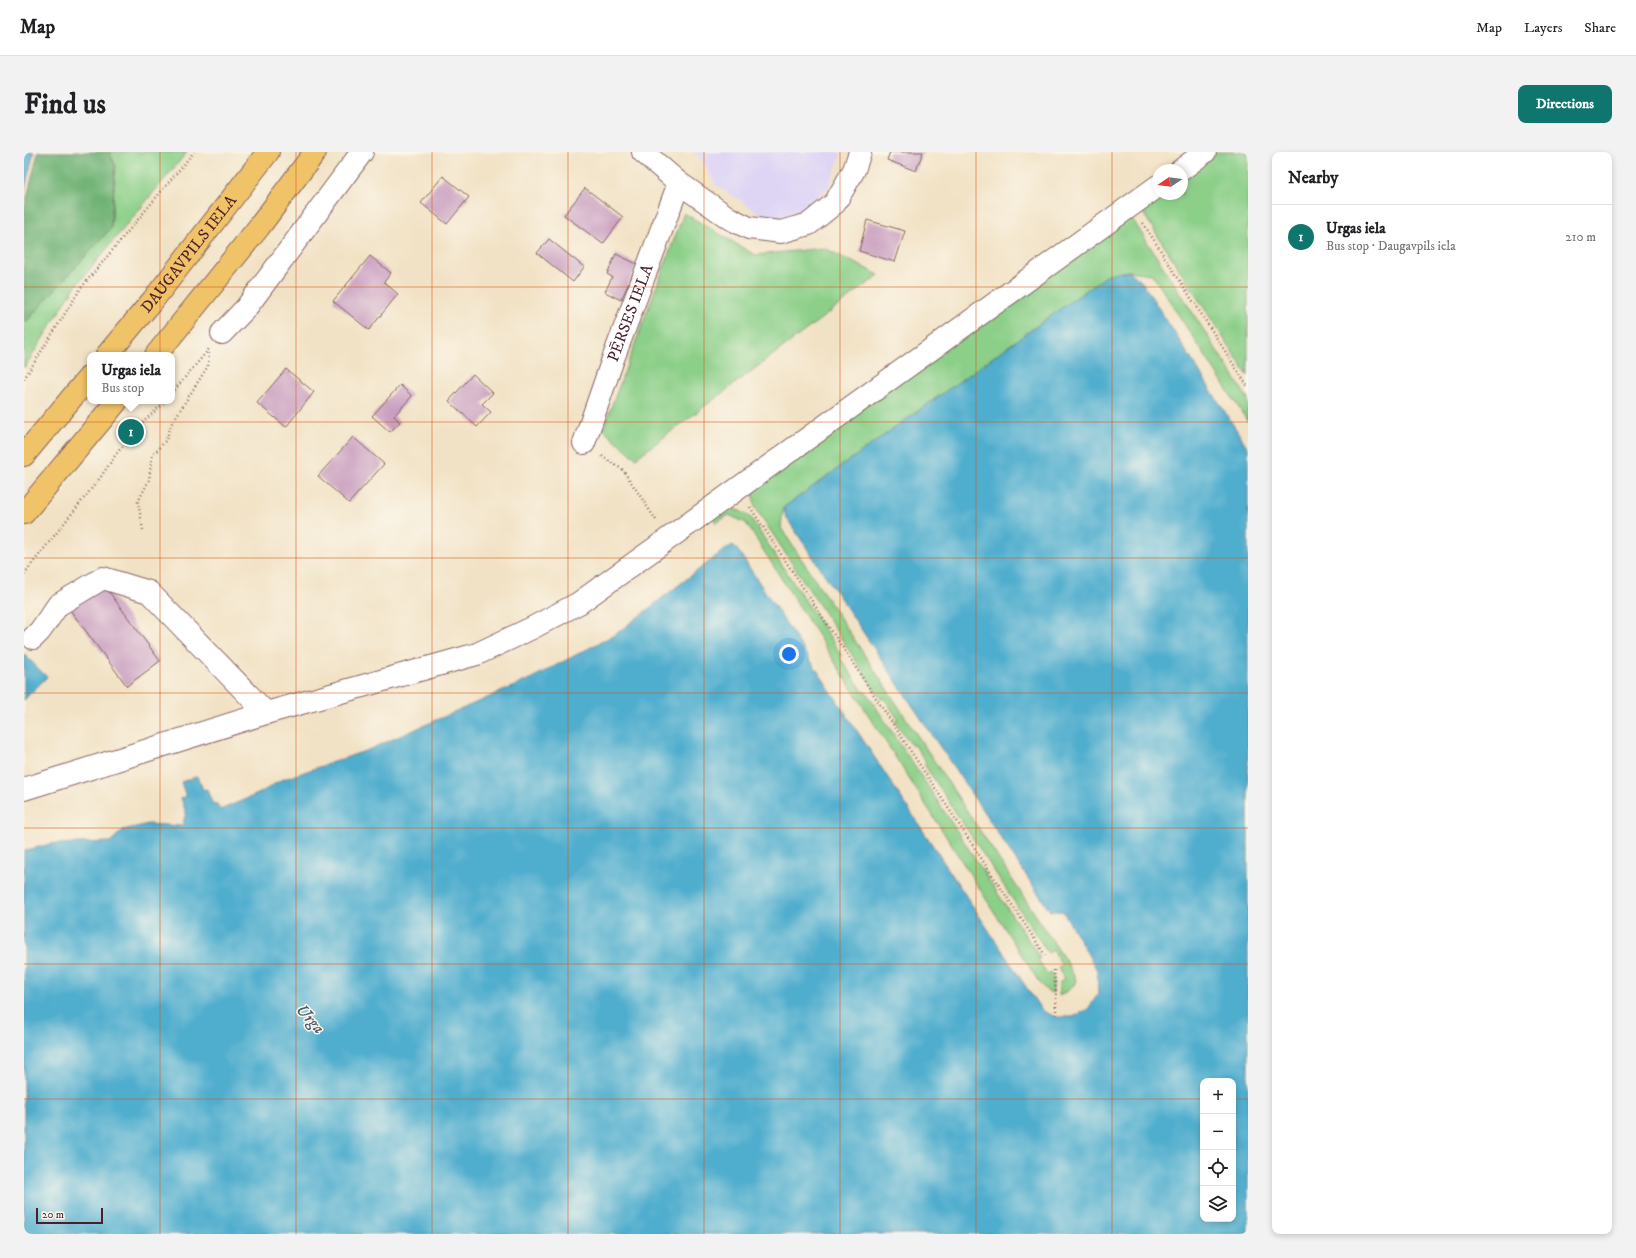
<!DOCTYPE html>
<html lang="en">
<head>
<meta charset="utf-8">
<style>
  body { margin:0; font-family:"IM FELL DW Pica",serif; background:#f2f2f2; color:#202124 }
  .controls { position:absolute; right:12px; bottom:12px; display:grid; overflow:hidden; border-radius:8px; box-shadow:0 2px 6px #0003 }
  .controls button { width:36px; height:36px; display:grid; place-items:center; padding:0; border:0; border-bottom:1px solid #e0e0e0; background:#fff; color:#202124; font:20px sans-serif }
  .compass { position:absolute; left:1128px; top:12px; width:36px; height:36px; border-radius:50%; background:#fff; box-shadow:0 2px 6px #0003; rotate:257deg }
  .scale { position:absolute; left:12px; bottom:10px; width:67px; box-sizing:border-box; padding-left:4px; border:2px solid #4a1f2b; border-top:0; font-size:11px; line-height:14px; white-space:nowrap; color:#4a1f2b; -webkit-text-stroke:3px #fbf7ec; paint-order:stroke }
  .you { position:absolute; left:765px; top:502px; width:14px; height:14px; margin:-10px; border:3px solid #fff; border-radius:50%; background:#1a73e8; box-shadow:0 0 0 6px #1a73e833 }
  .badge { display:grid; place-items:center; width:26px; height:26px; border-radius:50%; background:#0f766e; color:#fff; font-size:13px; font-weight:700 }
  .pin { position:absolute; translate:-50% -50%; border:2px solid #fff; box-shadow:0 1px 4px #0006 }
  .popup { position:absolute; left:63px; top:200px; width:88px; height:52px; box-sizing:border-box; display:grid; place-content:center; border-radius:8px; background:#fff; filter:drop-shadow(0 1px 3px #0005); font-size:13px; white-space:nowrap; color:#757577 }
  .popup b { font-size:15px; color:#202124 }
  .popup::after { content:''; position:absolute; left:50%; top:100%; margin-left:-8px; border:8px solid transparent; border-top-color:#fff }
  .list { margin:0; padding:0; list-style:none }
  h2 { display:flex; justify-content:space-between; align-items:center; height:52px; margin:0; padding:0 16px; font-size:17px }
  h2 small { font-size:13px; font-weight:400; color:#757577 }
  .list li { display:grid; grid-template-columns:26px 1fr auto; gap:12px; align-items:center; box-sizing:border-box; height:64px; padding:0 16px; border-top:1px solid #e0e0e0 }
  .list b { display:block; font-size:15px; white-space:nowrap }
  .list p { margin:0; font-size:13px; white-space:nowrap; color:#757577 }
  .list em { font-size:13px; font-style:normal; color:#757577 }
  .icon { flex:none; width:22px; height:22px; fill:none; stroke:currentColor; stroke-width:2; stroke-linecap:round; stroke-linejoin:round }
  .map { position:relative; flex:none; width:1224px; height:1082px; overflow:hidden; border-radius:8px }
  header { display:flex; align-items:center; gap:24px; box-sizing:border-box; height:56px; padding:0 20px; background:#fff; border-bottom:1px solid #e0e0e0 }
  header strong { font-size:19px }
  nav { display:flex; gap:22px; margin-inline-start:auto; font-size:14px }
  .intro { display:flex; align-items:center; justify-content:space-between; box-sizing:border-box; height:96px; padding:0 24px }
  h1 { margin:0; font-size:28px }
  .button { padding:10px 18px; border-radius:8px; background:#0f766e; color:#fff; font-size:14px; font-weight:700 }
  main { display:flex; gap:24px; padding:0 24px }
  aside { flex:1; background:#fff; border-radius:8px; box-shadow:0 2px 6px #0003 }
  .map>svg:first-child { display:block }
</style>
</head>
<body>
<header>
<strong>Map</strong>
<nav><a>Map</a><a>Layers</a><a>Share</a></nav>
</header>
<div class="intro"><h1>Find us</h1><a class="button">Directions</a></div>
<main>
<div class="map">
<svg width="1224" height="1082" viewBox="0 0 1224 1082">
  <rect width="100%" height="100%" fill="#fbf7ec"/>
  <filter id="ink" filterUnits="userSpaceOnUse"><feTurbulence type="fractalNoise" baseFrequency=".025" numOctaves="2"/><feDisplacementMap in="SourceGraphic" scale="8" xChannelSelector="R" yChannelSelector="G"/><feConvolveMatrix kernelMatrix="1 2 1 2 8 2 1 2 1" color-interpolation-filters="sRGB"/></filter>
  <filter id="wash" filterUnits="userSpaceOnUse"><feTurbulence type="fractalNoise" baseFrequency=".012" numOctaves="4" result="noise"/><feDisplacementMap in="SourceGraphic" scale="16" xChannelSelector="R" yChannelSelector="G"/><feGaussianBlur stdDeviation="0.9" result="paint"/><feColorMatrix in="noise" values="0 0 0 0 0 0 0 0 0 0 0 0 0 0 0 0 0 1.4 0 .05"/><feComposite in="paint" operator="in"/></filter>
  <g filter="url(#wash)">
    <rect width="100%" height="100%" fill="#f2e2c5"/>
    <path fill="#ded5f5" d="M667 0H818L804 36 773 63 744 67 693 34 676 5Z"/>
    <path fill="#8bcf88" stroke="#6a775a" d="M85 0H163L51 135 0 216V172L87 76 92 14Z
      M1193 0H1224V224L1119 61 1120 53 1135 42H1158V25Z
      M660 61 731 103 800 96 855 123 612 306 579 277Z
      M1100 66 1109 68 1224 247V270L1128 122 1105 119 1085 122 759 356 757 376 1043 811 1052 828C1049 837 1044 839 1035 843V831L1040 827 1034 815 1038 813 1029 798 1024 801 900 612 902 610 890 592 888 594 871 569 874 567 860 546 857 547 731 355 729 343 732 332Z
      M705 356 716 359 726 365 818 504 816 506 840 541 842 540 1016 806 1014 807 1023 822 1027 820 1029 824V841H1025L1015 830 722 371 705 363 692 371 688 362Z"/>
    <path fill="#70b274" stroke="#5d6850" d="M14 0H85L91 14 87 76 0 172V58Z"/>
    <path fill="#4fadce" stroke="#4c667c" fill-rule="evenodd" d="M0 0H10L0 40Z
      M1105 119 1118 130 1224 296V1082H0V699L26 692 86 690 99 678 124 672 158 674 162 661 157 646 162 645 157 630 174 624 179 638 183 637 188 651 193 652 196 658 236 641 257 628 344 598 504 528 592 482 696 401 709 393 715 400 1018 859 1032 865H1049L1064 857 1074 842 1073 818 1039 759H1026L762 365 759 356 1085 122ZM1179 929H1209V1067H1179Z
      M0 502 23 525 0 548Z"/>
    <g id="blocks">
      <path fill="#c99ebf" d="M866 0H899L892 19 863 8Z
        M419 24 445 45 423 72 397 51Z
        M561 36 599 65 579 92 540 63Z
        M843 68 881 79 871 110 835 99Z
        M525 87 560 115 549 130 513 101Z
        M592 102 613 112 597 148 581 140 588 125 583 122Z
        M346 104 367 121 360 130 374 142 345 178 309 149Z
        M262 217 290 240 262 275 233 251Z
        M449 222 469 241 458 252 467 260 453 275 425 249Z
        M376 233 388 244 370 264 376 270 366 280 348 264Z
        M329 285 360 312 325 351 294 324Z
        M80 433 136 509 103 534 46 458Z"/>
    </g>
  </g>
  <g filter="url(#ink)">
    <use href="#blocks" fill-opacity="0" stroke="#856361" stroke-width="1"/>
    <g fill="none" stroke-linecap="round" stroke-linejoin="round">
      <g stroke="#856361" stroke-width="24">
        <g id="minor">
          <path d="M619 0 655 31 705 66 725 76 757 80 785 72 811 51 830 18 836 0"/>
          <path d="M1157 18 1181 0"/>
          <path d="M198 181 222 156 338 0"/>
          <path id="s1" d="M560 291 589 207 655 31"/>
          <path d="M9 486 16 479 34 453 79 426 125 440 242 561"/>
          <path d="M0 637 242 561 453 502 508 476 555 451 1134 34"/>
        </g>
      </g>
      <g stroke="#856361" stroke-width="24">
        <g id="highway">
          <path id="s2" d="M83 203 129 148 244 0"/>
          <path d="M132 203 235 75 291 0"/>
          <path d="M0 303 66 224"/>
          <path d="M0 361 93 249"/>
        </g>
      </g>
      <path stroke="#856361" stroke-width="2.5" stroke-dasharray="1 3" stroke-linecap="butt" d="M1119 71 1224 235
        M0 227 57 136 170 0
        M148 241 185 197
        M578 304 599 318 632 368
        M726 355 1021 803
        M119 378 114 350 125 328 128 304 142 288 148 271 184 214 185 199
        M0 422 76 326 93 301 117 272 142 249
        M1030 818 1032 841V865"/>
      <use href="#minor" stroke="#fff" stroke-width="22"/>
      <use href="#highway" stroke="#f0c369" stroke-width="22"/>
    </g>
  </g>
  <path fill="none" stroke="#d8530f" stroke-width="1" stroke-opacity="0.55" d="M136 0V1082M272 0V1082M408 0V1082M544 0V1082M680 0V1082M816 0V1082M952 0V1082M1088 0V1082M0 135H1224M0 270H1224M0 406H1224M0 541H1224M0 676H1224M0 812H1224M0 947H1179M1209 947H1224"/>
  <g text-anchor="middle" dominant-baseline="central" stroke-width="3" stroke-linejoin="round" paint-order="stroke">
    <g font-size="16" fill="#4a1f2b" stroke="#fbf7ec">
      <text stroke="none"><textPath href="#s2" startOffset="130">DAUGAVPILS IELA</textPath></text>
      <text stroke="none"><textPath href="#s1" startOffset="138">PĒRSES IELA</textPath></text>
    </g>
    <g font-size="17" font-style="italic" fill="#4c586c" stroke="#fbf7ec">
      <text transform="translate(286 867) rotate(48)">Urga</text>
    </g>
  </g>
</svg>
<div class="controls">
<button>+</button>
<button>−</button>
<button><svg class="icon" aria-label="locate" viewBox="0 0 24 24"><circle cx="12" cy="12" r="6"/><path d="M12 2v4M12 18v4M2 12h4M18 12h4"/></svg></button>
<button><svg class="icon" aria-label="layers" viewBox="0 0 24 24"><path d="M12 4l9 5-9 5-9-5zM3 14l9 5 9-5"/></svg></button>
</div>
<svg class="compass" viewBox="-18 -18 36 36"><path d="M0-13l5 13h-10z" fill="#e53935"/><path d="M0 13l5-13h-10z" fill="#757577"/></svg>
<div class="scale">20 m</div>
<div class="you"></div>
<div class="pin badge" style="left:107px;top:280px">1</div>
<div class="popup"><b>Urgas iela</b>Bus stop</div>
</div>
<aside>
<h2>Nearby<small></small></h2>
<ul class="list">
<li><span class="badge">1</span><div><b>Urgas iela</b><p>Bus stop · Daugavpils iela</p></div><em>210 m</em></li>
</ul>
</aside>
</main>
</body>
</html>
